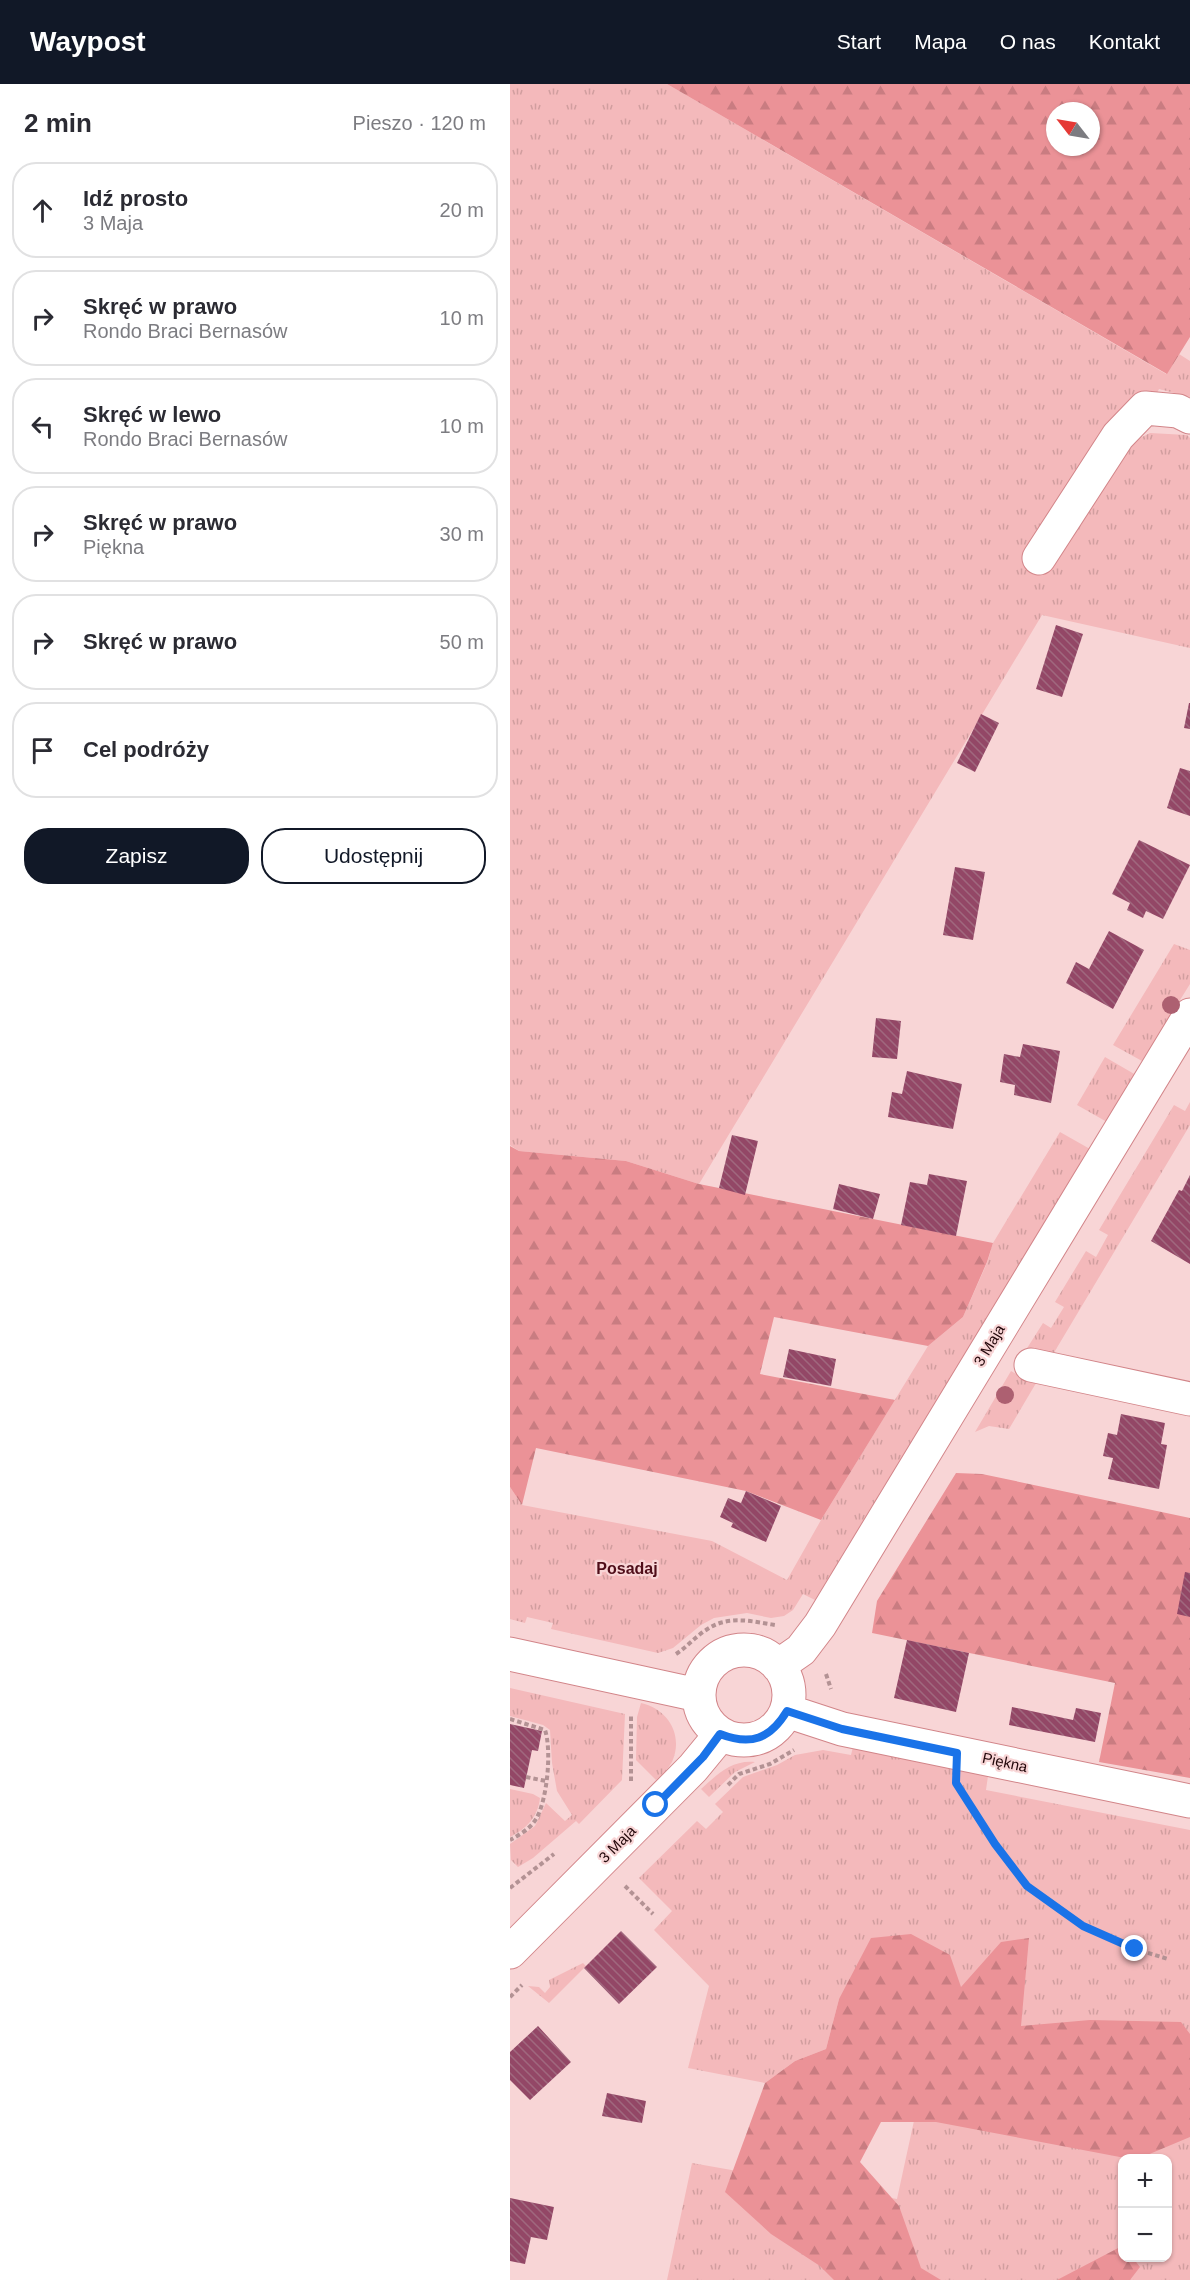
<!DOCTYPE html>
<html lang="pl">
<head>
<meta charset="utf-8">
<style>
  body { margin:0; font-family:Helvetica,sans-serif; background:#f7f7f7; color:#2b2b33 }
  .controls { position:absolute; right:18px; bottom:18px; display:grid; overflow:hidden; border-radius:12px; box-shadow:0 2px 4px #0004 }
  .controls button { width:54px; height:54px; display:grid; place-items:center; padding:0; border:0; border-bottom:2px solid #e1e1e2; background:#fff; color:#2b2b33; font:30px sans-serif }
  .compass { position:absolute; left:536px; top:18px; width:54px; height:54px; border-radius:50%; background:#fff; box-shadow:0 2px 4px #0004; rotate:301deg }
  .stop { position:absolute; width:18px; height:18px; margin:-14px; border:4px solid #1a73e8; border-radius:50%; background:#fff }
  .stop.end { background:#1a73e8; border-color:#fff; box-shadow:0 2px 6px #0008 }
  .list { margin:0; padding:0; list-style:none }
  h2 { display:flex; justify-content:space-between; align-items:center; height:78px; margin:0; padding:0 24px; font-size:26px }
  h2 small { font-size:20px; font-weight:400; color:#7c7c81 }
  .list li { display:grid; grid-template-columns:39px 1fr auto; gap:18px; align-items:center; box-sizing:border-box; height:96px; margin:0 12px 12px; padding:0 12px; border:2px solid #e1e1e2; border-radius:24px }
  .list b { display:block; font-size:22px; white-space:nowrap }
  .list p { margin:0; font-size:20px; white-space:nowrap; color:#7c7c81 }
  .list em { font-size:20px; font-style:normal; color:#7c7c81 }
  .actions { display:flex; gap:12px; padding:18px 24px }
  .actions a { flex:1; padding:14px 0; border:2px solid #111827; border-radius:24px; text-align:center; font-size:21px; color:#111827 }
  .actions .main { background:#111827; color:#fff }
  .icon { flex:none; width:33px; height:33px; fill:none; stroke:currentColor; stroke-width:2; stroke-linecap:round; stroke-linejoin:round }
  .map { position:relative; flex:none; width:680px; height:2196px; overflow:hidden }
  header { display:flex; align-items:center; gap:36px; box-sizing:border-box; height:84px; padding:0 30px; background:#111827; color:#fff }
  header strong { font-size:28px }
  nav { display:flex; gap:33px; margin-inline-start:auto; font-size:21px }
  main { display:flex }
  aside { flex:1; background:#fff }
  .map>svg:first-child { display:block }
</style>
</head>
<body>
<header>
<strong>Waypost</strong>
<nav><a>Start</a><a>Mapa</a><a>O nas</a><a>Kontakt</a></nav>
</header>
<main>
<aside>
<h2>2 min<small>Pieszo · 120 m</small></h2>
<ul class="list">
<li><svg class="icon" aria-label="ahead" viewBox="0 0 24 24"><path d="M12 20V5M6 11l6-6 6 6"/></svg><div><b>Idź prosto</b><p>3 Maja</p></div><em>20 m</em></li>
<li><svg class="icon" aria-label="right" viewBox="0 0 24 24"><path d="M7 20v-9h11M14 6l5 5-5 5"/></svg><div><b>Skręć w prawo</b><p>Rondo Braci Bernasów</p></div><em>10 m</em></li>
<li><svg class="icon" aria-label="left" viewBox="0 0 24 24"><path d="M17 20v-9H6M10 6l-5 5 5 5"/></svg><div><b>Skręć w lewo</b><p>Rondo Braci Bernasów</p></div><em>10 m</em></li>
<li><svg class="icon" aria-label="right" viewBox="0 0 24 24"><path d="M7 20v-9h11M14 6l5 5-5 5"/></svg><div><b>Skręć w prawo</b><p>Piękna</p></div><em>30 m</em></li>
<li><svg class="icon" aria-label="right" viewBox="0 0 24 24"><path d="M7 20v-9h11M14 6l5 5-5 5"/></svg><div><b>Skręć w prawo</b></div><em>50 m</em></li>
<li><svg class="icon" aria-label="arrive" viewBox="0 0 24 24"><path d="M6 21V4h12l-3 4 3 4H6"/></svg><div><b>Cel podróży</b></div></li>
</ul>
<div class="actions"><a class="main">Zapisz</a><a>Udostępnij</a></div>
</aside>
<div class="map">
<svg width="680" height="2196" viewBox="0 0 680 2196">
  <defs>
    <pattern id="grass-tufts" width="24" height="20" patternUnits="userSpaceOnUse" patternTransform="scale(1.5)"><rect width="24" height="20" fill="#f4b9bb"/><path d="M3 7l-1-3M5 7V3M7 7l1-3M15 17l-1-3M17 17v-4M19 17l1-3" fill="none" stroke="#d19e9f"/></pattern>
    <pattern id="forest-firs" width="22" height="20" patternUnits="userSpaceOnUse" patternTransform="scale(1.5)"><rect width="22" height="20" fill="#eb9297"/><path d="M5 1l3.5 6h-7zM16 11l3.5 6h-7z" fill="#c97c81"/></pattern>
    <pattern id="building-back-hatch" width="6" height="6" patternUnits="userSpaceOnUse" patternTransform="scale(1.5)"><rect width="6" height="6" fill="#934766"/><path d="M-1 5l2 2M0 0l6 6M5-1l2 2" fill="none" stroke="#a0687e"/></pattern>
  </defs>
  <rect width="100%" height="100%" fill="#f8d5d6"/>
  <path fill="url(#grass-tufts)" fill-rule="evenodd" d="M0 0H157L656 290 669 270 680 277V313L649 305 622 358 640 349 677 351 680 354V564L532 531 189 1100 116 1077 9 1067 0 1061Z
    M664 860 680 866V900L632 977 603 961Z
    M595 973 626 991 597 1038 567 1021Z
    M680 1018V1041L539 1277 514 1269 533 1239 541 1244 554 1223 545 1218 576 1167 586 1173 598 1151 589 1146 664 1021 675 1027Z
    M550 1048 580 1065 305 1516 293 1510 283 1526 274 1532 261 1534 237 1529 204 1534 191 1541 163 1564 148 1569 41 1545 43 1539 17 1533 15 1539 0 1535V1403L12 1421 202 1457 277 1496 311 1436 418 1262 453 1233 477 1179 483 1159Z
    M501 1287 510 1292 532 1289 499 1345 479 1342 465 1348Z
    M0 1604 115 1630 112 1696 69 1740 66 1737 23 1774 8 1783 1 1776 0 1760 25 1742 36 1719 55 1737 62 1731 47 1707 42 1679 40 1646 33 1641 0 1632Z
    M131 1619C158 1625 174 1651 162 1678 158 1685 152 1691 146 1696L126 1676 127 1633Z
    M343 1663 478 1692 476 1706 680 1746V2196H157L182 2079 387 2115 440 1871 329 1915 316 1965 285 1977 255 1999 178 1984 199 1902 144 1846 162 1827 129 1794 187 1737 196 1745 213 1728 205 1720 233 1693 267 1681 285 1671 313 1666 341 1671ZM612 2074H658V2174H612Z
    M245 1678 225 1688 199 1713 191 1705C208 1690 221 1676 245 1678Z
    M0 1705 23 1710 30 1714C28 1733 16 1745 0 1753Z
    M73 1879 76 1882 39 1919 18 1902 29 1903 35 1909 40 1903 39 1896Z"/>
  <path fill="url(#forest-firs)" fill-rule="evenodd" d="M157 0H680V253L657 290ZM545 27H581V63H545Z
    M0 1062 9 1067 116 1077 189 1100 483 1159 477 1178 453 1233 418 1262 264 1233 250 1290 385 1316 311 1436 236 1407 26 1364 12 1421 0 1403Z
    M446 1389 472 1390 680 1434V1694L589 1678 605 1599 362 1549 367 1517Z
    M401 1850 440 1871 451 1903 491 1858 519 1854 511 1942 580 1936 671 1938 680 1950V2053L630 2074H615L426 2038H371L350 2078 389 2122 411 2184 431 2196H324L310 2182 261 2150 215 2108 255 1999 285 1977 316 1965 329 1915 361 1854Z
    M612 2162V2174H623L630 2183 620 2196H547Z"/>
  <path fill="url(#building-back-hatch)" d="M546 541 573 550 552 613 526 605Z
    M679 619H680V645L674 644Z
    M471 630 489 639 465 688 447 679Z
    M670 684 680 687V732L657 724Z
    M629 756 680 781 653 835 636 827 633 834 617 826 620 819 602 810Z
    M445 783 475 788 463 856 433 851Z
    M599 847 634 866 603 925 556 899 566 878 579 885Z
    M366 934 391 937 387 975 362 973Z
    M513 960 550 967 541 1019 504 1011 505 1001 490 998 494 970 510 973Z
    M397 987 452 1000 443 1045 378 1033 382 1008 392 1010Z
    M222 1051 248 1057 235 1111 209 1104Z
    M419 1090 457 1097 446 1152 391 1141 400 1098 417 1101Z
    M680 1091V1180L641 1157 669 1106 672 1107Z
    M329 1100 370 1110 363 1135 323 1125Z
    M279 1265 326 1275 321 1302 273 1293Z
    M611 1330 655 1339 651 1360 657 1361 649 1405 598 1395 603 1374 593 1372 598 1349 607 1351Z
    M236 1407 271 1422 256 1458 221 1443 223 1439 210 1433 218 1414 231 1419Z
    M675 1488 680 1489V1533L667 1530Z
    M397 1556 459 1569 446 1628 384 1614Z
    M502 1623 563 1636 566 1624 591 1629 585 1658 499 1641Z
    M0 1640 32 1647 28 1667 22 1666 14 1704 0 1701Z
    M111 1847 147 1883 109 1920 74 1884Z
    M28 1942 61 1978 20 2016 0 1996V1968Z
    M97 2009 136 2017 132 2039 92 2032Z
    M0 2114 44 2123 37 2156 21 2153 15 2180 0 2177Z"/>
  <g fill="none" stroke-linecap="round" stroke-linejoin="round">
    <g stroke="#d28589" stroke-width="35">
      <path id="minor" d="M529 474 608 352 635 324 668 327 680 333
        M521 1281 680 1315
        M189 1611a45 45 0 1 1 90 0a45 45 0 1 1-90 0Z
        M0 1570 188 1611
        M268 1582 291 1566 310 1541 680 931
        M277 1627 332 1645 680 1717
        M0 1868 183 1684 211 1650"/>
    </g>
    <path stroke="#b39294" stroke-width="4" stroke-dasharray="4.5 3" stroke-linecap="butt" d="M166 1570C177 1563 185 1553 196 1546 217 1531 241 1537 265 1541
      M316 1590 321 1605
      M0 1635 35 1646C42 1667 37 1717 26 1735 20 1745 9 1751 0 1756
      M16 1693 36 1697
      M121 1697V1632
      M218 1701 229 1690 260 1680 284 1666
      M451 1707 485 1760 517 1802 573 1842 625 1865 658 1875
      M115 1802 143 1830
      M0 1804 44 1770
      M0 1913 12 1901"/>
    <use href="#minor" stroke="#fff" stroke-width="33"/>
  </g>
  <g fill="#ad6071">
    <circle cx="661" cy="921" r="9"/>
    <circle cx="495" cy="1311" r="9"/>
  </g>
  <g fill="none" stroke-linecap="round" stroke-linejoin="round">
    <path stroke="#1a73e8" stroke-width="8" d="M146 1721 193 1673 210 1650C241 1662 260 1655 277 1627L332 1645 447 1669 446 1699 485 1760 517 1802 573 1842 625 1865"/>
  </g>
  <g text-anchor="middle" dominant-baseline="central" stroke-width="4.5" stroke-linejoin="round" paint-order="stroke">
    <g font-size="15" fill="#22070a" stroke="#f8d5d6">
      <text transform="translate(479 1261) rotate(-59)">3 Maja</text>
      <text transform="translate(495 1678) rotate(12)">Piękna</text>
      <text transform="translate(107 1760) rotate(-45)">3 Maja</text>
    </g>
    <g font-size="16" font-weight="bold" fill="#4f0d19" stroke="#f8d5d6">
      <text x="117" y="1484">Posadaj</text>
    </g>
  </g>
</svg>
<div class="controls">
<button>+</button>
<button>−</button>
</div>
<svg class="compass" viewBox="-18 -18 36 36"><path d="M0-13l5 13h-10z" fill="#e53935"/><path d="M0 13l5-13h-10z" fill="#7c7c81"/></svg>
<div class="stop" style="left:146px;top:1721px"></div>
<div class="stop end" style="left:625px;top:1865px"></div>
</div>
</main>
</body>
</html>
